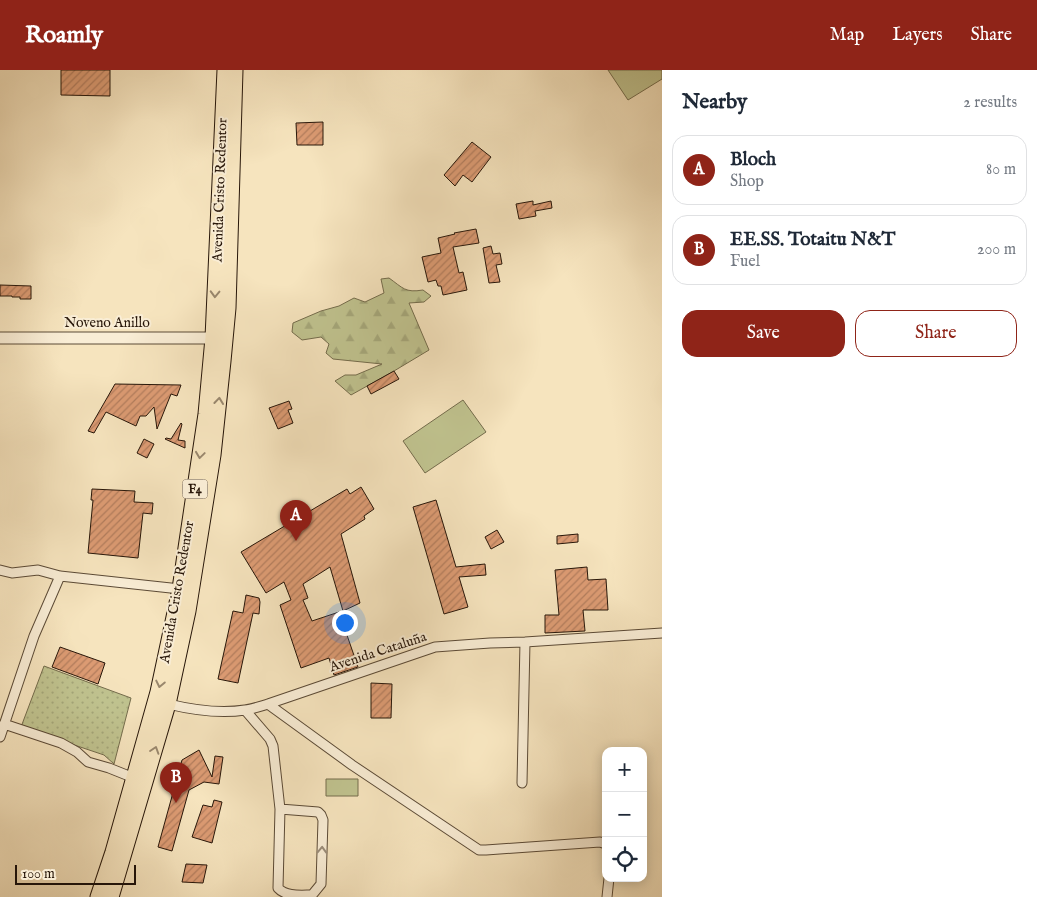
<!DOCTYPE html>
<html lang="en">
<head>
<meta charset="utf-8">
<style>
  body { margin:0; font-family:"IM FELL English",serif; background:#f6f6f7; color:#1f2937 }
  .controls { position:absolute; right:15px; bottom:15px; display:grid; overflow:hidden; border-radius:10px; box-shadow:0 2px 12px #0003 }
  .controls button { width:45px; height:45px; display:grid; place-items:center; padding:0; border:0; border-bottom:1px solid #e0e1e3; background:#fff; color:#1f2937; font:25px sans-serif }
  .scale { position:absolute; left:15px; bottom:12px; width:121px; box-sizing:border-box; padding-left:5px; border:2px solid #271609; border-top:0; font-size:14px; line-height:18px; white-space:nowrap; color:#271609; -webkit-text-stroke:4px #f9edd5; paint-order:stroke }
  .you { position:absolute; left:344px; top:552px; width:18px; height:18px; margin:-12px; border:4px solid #fff; border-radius:50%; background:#1a73e8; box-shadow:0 0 0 8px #1a73e833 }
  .badge { display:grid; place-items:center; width:32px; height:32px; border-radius:50%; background:#8f2418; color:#fff; font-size:16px; font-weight:700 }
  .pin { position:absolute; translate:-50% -41px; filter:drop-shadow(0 1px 2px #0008) }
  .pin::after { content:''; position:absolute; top:26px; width:18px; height:15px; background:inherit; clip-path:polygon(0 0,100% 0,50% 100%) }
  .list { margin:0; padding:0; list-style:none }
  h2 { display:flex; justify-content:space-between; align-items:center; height:65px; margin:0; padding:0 20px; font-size:21px }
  h2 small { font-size:16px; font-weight:400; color:#747a83 }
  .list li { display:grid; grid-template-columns:32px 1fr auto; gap:15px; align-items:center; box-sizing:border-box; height:70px; margin:0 10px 10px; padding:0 10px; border:1px solid #e0e1e3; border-radius:15px }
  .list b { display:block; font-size:19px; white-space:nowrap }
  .list p { margin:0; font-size:16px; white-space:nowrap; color:#747a83 }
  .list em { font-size:16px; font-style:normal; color:#747a83 }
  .actions { display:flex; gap:10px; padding:15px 20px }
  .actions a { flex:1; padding:11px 0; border:1px solid #8f2418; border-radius:15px; text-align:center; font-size:18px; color:#8f2418 }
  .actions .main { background:#8f2418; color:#fff }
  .icon { flex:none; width:28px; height:28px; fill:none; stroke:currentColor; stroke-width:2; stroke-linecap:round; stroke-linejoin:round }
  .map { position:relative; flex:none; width:662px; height:827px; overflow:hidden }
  header { display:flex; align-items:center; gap:30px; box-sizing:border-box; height:70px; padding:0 25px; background:#8f2418; color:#fff }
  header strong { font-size:24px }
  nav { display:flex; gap:28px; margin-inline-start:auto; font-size:18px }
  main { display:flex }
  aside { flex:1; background:#fff }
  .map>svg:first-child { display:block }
</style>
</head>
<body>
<header>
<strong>Roamly</strong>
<nav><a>Map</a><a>Layers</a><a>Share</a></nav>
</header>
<main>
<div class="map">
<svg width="662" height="827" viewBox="0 0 662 827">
  <defs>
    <pattern id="grass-dots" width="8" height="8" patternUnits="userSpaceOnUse" patternTransform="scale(1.25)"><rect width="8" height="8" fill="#c0c38f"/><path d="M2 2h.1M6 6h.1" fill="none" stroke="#a5a77a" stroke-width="1.8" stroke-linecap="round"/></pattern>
    <pattern id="forest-firs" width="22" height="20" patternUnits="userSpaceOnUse" patternTransform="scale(1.25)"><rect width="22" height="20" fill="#c0c38f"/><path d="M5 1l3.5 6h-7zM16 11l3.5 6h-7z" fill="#a5a77a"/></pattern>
    <pattern id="building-hatch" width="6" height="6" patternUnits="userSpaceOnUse" patternTransform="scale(1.25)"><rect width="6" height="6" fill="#dc9b73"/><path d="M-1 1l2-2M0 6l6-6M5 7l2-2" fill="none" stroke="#b27d5d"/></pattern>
  </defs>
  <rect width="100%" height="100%" fill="#f6e4be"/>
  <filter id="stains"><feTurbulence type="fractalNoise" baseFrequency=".004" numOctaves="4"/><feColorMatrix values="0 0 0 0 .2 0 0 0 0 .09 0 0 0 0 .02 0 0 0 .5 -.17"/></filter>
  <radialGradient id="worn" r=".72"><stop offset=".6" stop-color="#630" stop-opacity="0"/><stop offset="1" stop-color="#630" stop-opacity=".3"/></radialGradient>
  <path fill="url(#grass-dots)" stroke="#746c4c" d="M44 596 131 628 114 694 104 685 21 657Z"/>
  <path fill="url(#forest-firs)" stroke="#746c4c" d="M389 208C403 218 405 223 423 220L431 226 424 232 409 233 429 280 394 301 351 325 335 311 345 305H356L382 294 333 289 326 283 329 274 321 267 302 270 292 262 293 253 321 241 339 236 354 228 365 232 384 223 381 209Z"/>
  <path fill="#c0c38f" stroke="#746c4c" d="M608 0H662V9L628 30Z
    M463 330 486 362 425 403 403 371Z
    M326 709H358V726H326Z"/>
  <path fill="url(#building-hatch)" stroke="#271609" d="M61 0H110V26L61 25Z
    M323 52V75H297L296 53Z
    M472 72 491 87 472 112 463 105 455 116 444 105Z
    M533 131V135L551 131 552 138 535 141 536 146 519 149 516 134Z
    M476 159 479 173 453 177 459 203 463 202 467 220 443 225 441 216H438L436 210 428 212 422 187 441 183 438 168 455 164 454 163Z
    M491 176 493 184 500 183 502 194 496 195 500 212 489 213 483 178Z
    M0 215 31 216V229H20V227H12V226H0Z
    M394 301 399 309 371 324 367 316Z
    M115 314 181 315 177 326 171 324 157 359 154 337 146 346H140L136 356 106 342 94 363 88 361Z
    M289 331 292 339 288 340 293 353 278 359 269 338Z
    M181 353 182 354 178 370 185 371V378L165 369 166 368 171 369Z
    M144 369 154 374 147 388 137 383Z
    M361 417 374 439 364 446 365 449 341 464 360 533 343 541 330 497 303 514 308 528 303 530 312 551 339 542 358 597 334 605 329 588 301 598 280 535 291 530 284 512 266 523 241 482 347 419 350 424Z
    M92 419 135 421 134 432 153 433 152 444 143 443 138 488 88 483 93 430H91Z
    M436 430 456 497 485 494 486 505 459 507 468 537 444 544 413 437Z
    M497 460 504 472 491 479 485 467Z
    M578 464V472L557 474V466Z
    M587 497 588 510 606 509 608 540H583L585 561 545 563V545H559L555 500Z
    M246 525 259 528 260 532 259 544 253 543 238 613 218 609 233 541 243 543Z
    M60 577 105 593 98 614 52 597Z
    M371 613 392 614 391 648H371Z
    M199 680 212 707 215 686 223 687 219 714 204 712 189 720 172 781 158 777 182 690Z
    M214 730 222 732 212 773 192 767 203 735 212 737Z
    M186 794 207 795 203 813 182 812Z"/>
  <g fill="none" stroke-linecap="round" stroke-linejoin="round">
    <g stroke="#5b4a36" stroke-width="11">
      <path id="minor" d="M0 500 12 503 38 500 60 506 180 519
        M168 634C193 640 220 644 245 640 253 639 261 636 268 634L435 577 490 573 525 572 662 563
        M268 634 352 695 479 780H486L600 772 606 774
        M245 640 270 669 273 676 280 739 278 818C286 827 301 825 312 825L321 814 323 750 321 745 318 742 280 739
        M4 654 61 673 77 682 88 692 109 698 134 708
        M0 667 34 566 60 506
        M522 713 525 572
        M607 827 609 808"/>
    </g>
    <g stroke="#5b4a36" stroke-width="13">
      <path id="tertiary" d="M0 268H213"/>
    </g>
    <g stroke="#271609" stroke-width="17">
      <path id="trunk" d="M98 827 113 782 158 622 180 519 186 478 206 344 213 268 225 0
        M111 827 168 634 188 541 213 385 223 291 228 238 235 0"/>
    </g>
    <use href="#minor" stroke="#f9edd5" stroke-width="9"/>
    <use href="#tertiary" stroke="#f9edd5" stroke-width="11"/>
    <use href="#trunk" stroke="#f6e4be" stroke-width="15"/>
  </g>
  <defs><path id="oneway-chevron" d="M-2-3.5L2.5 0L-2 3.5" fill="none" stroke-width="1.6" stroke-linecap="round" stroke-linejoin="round" transform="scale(1.25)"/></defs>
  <g stroke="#99876d">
    <use href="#oneway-chevron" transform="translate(215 224) rotate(92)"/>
    <use href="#oneway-chevron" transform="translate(219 331) rotate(-84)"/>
    <use href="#oneway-chevron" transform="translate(200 385) rotate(98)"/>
    <use href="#oneway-chevron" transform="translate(160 614) rotate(102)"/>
    <use href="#oneway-chevron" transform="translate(155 680) rotate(-72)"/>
  </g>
  <use stroke="#9a8c79" href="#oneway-chevron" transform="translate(322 780) rotate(-88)"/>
  <g text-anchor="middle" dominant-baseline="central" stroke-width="4" stroke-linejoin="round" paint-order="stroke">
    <rect fill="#f9edd5" stroke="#665646" stroke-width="1" x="182.5" y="409.5" width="25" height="19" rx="4"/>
    <g font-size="12" font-weight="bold" fill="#271609">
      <text x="195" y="419">F4</text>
    </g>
    <g font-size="14" fill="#271609" stroke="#f9edd5">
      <text transform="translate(220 120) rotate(-88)">Avenida Cristo Redentor</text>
      <text x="107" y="253">Noveno Anillo</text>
      <text transform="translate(177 522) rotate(-80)">Avenida Cristo Redentor</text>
      <text transform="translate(378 582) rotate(-18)">Avenida Cataluña</text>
    </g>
  </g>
  <rect width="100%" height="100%" filter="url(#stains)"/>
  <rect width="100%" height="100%" fill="url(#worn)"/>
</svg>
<div class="controls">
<button>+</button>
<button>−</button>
<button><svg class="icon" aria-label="locate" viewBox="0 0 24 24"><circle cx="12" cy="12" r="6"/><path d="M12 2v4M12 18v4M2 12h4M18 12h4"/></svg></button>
</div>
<div class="scale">100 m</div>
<div class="you"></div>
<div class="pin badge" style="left:296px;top:471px">A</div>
<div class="pin badge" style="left:176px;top:733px">B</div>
</div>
<aside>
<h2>Nearby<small>2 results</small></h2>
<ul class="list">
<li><span class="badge">A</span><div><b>Bloch</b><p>Shop</p></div><em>80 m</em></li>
<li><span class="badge">B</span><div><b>EE.SS. Totaitu N&amp;T</b><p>Fuel</p></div><em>200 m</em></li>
</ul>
<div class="actions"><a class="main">Save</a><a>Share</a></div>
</aside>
</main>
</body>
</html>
